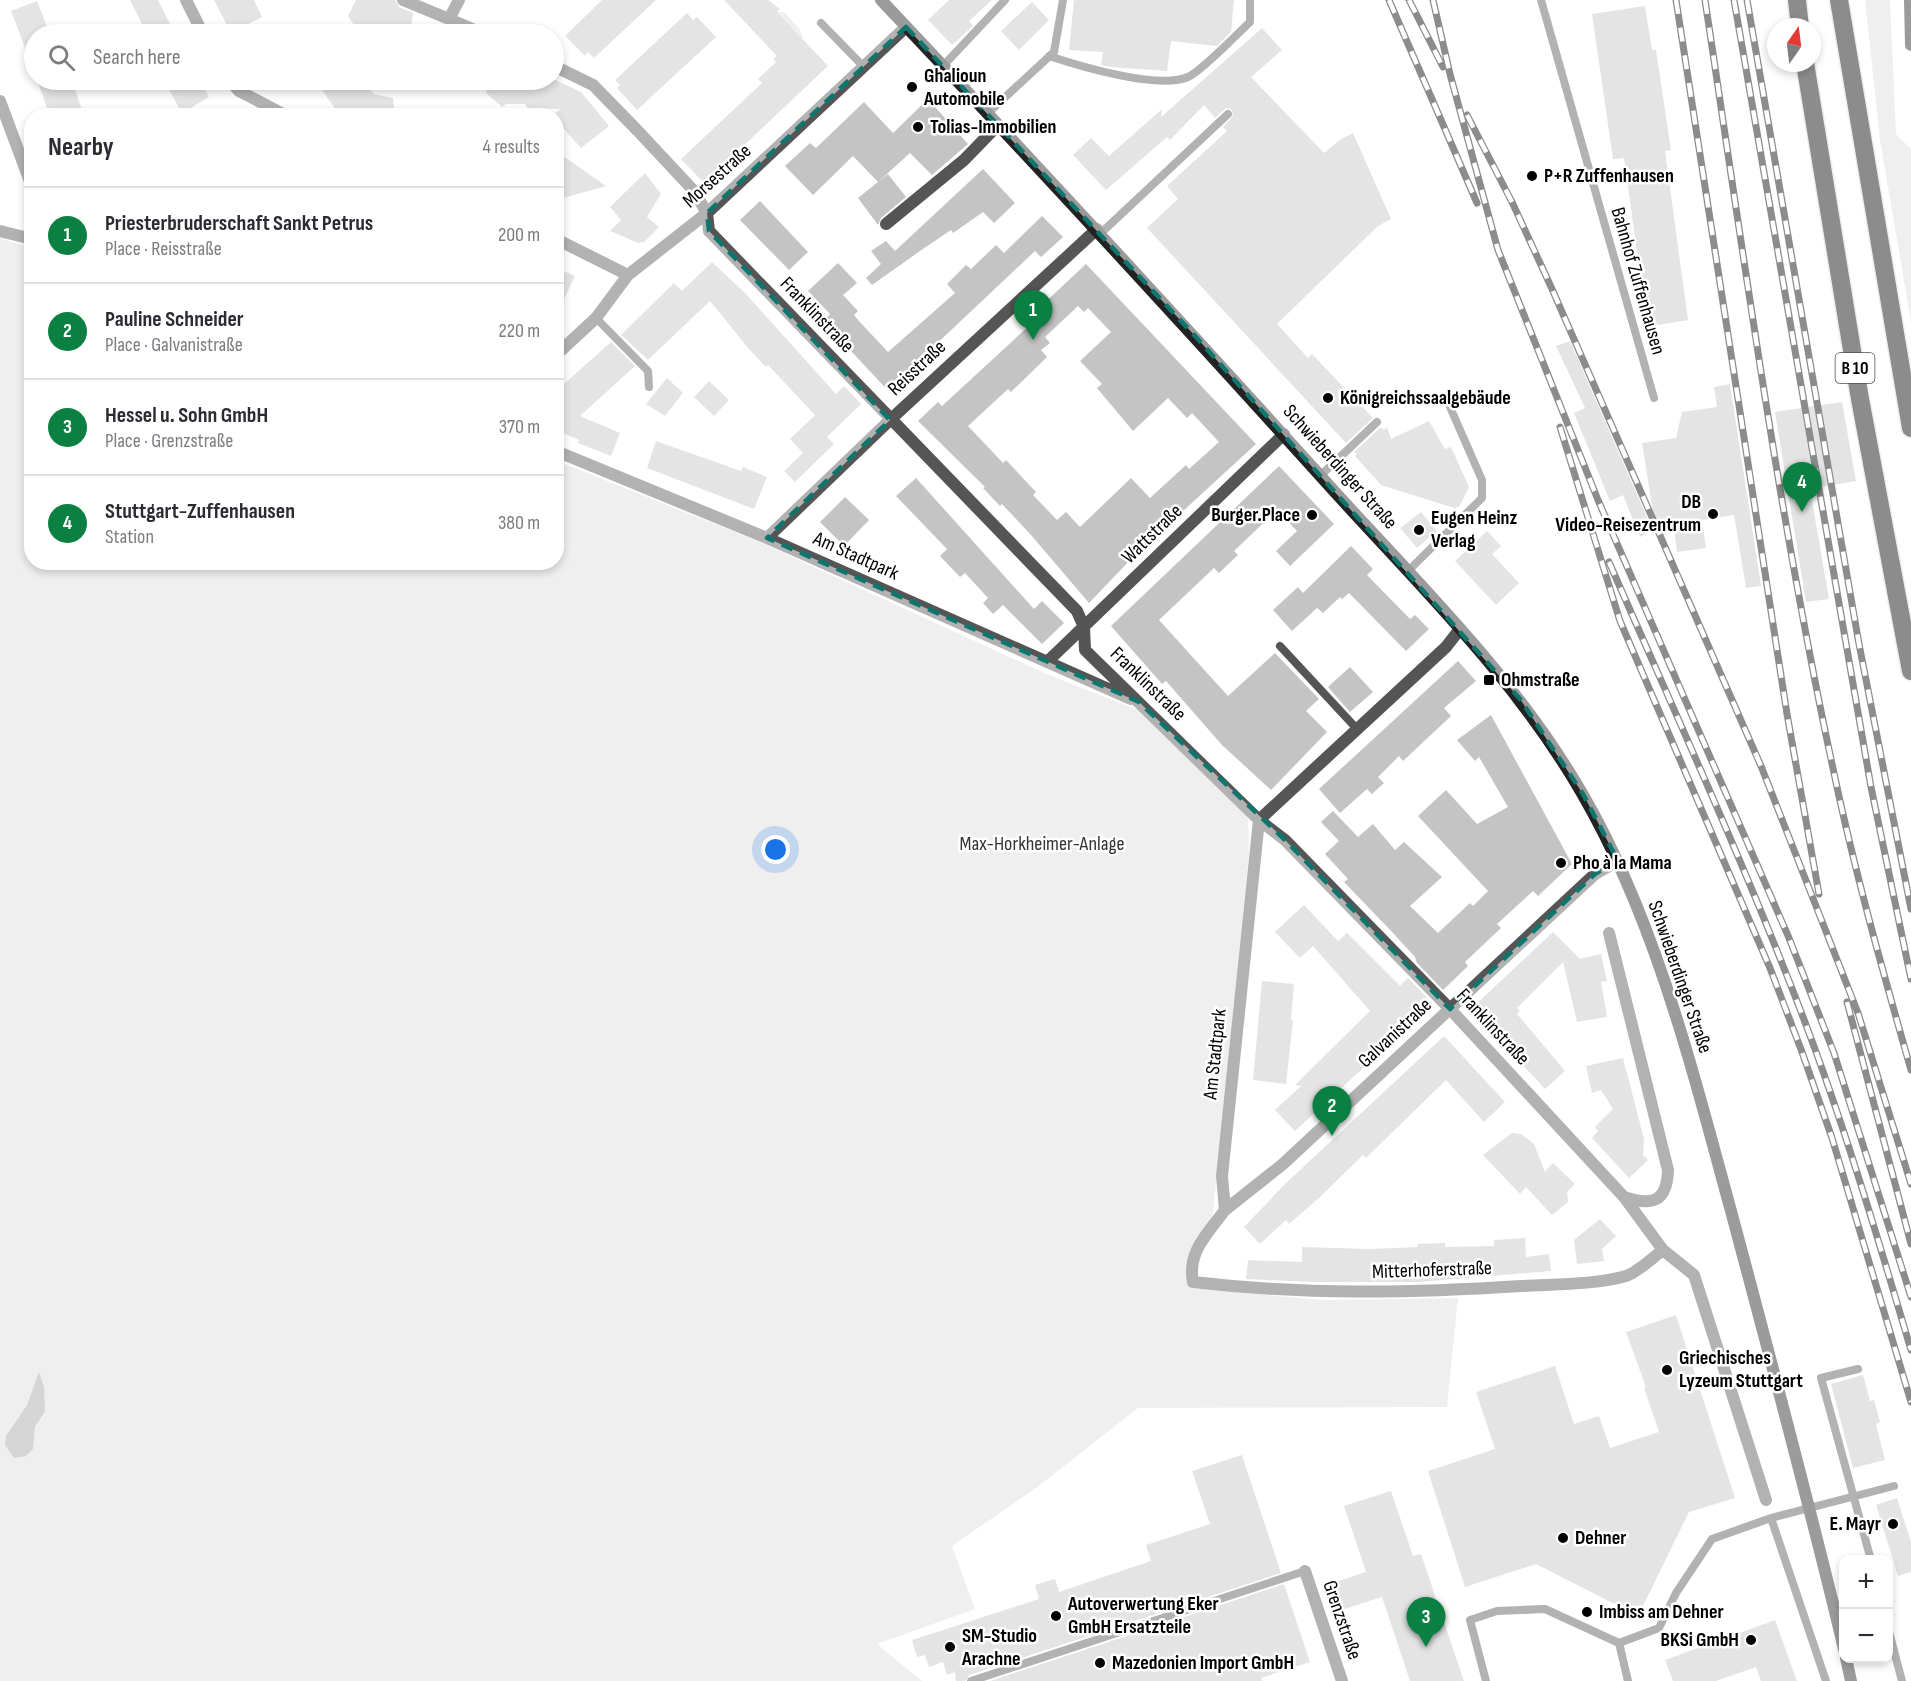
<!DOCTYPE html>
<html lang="en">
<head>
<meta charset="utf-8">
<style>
  body { margin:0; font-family:"Sofia Sans Condensed",sans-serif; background:#f2f2f3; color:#2b2b33 }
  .controls { position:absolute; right:18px; bottom:18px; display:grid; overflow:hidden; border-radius:12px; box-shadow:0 3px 9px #0003 }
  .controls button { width:54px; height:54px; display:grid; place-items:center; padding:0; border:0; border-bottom:2px solid #e1e1e2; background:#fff; color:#2b2b33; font:30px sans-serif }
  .compass { position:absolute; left:1767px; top:18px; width:54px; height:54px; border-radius:50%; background:#fff; box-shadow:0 3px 9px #0003; rotate:14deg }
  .you { position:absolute; left:776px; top:850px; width:21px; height:21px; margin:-15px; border:4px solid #fff; border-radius:50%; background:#1a73e8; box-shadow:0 0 0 9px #1a73e833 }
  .badge { display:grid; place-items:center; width:39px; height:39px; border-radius:50%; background:#0b8043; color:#fff; font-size:20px; font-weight:700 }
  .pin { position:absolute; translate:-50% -50px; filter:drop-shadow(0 2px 3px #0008) }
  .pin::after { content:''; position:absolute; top:32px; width:21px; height:18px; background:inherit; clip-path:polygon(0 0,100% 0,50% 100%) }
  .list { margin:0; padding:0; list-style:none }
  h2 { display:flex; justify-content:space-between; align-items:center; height:78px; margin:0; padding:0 24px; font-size:26px }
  h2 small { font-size:20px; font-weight:400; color:#7c7c81 }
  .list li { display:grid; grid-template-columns:39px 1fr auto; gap:18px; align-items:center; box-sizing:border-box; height:96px; padding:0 24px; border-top:2px solid #e1e1e2 }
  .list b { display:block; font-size:22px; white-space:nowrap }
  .list p { margin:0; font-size:20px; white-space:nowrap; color:#7c7c81 }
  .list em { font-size:20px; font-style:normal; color:#7c7c81 }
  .icon { flex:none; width:33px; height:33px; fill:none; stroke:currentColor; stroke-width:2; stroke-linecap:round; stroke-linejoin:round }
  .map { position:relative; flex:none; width:1911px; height:1681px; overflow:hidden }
  .search { position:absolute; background:#fff; box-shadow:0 3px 9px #0003; left:24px; top:24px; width:540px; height:66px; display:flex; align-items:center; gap:15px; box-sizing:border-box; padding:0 21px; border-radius:33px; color:#7c7c81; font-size:22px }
  .panel { position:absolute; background:#fff; box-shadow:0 3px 9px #0003; left:24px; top:108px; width:540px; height:462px; border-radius:24px }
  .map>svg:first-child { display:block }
</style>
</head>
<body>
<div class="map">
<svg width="1911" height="1681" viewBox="0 0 1911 1681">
  <rect width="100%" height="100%" fill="#fff"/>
  <path fill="#dcdcdc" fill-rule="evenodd" d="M1865 0H1890L1896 134 1911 149V322L1880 140Z
    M777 12H784L799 28 804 40Z
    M0 238 31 248 32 562H556L557 461 760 542 1044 673 1138 710 1248 817 1249 854 1213 1212 1191 1288 1322 1300 1458 1298 1447 1407 1138 1408 1036 1488 952 1546 975 1609 877 1644 922 1681H0ZM39 1373 45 1411 35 1427 33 1449 6 1436 27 1405Z"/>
  <path fill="#a3a3a3" d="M39 1372 44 1387 45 1411 35 1427 33 1449 26 1456 14 1458 5 1445 6 1436 27 1405Z"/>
  <path fill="#c4c4c4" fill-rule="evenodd" d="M130 0H158L175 34H147Z
    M214 0H254L262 17 231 33Z
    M356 0H395L399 7 413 13 410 34H360L348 16Z
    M602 0H656L594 58 588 52 585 56 565 36Z
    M724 0H768L780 9 777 12 828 66 704 183 681 159 762 83 758 79 776 62 773 59 777 56Z
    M949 0H992L969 21 973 26 952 45 928 20Z
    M1074 0H1234L1231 32 1217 46 1171 41 1167 71 1110 67 1101 65 1103 52 1069 50Z
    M37 1 48 29 34 34V65L32 66 11 11Z
    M1032 2 1049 20 1019 50 1001 31Z
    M1645 6 1652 50H1656L1671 150 1665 151 1688 320 1652 326 1643 295 1624 158 1613 159 1592 14Z
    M687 13 693 20 697 17 716 37 637 110 617 88 620 85 615 80Z
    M1262 28 1282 50 1251 77 1324 153 1341 139 1353 133 1391 219 1378 226 1277 324 1308 358 1312 354 1373 418 1346 443 1147 228 1178 199 1167 186 1227 131 1223 127 1233 116 1232 110 1226 108 1215 118 1204 105 1170 140 1167 137 1106 190 1073 155 1091 138 1109 156 1162 109 1161 117Z
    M37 80H72L84 116H50Z
    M183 80H199L209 97 182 113 168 88Z
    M315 80H362L374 94 393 98 395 116H340Z
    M490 80H555L581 92 609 126 581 148 556 120V116H553L560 109 528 108 525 104H506L502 107 486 93Z
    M928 99 968 144 932 175 910 153 878 182 853 156 813 195 785 166 810 143 816 148 864 102 893 133Z
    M556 151 606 186 556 200Z
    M983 169 1015 203 994 223 983 212 953 233 951 230 920 251 872 285 866 278 881 264 871 251 886 241 895 251Z
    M645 173 661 194 647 217 659 227 644 242 638 243 610 231 621 220 610 207Z
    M888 174 906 197 881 218 878 225 858 198Z
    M760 201 808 252 789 270 740 220Z
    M1042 216 1063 237 1041 257 1035 251 947 334 908 371 913 376 893 396 823 321 830 314 808 291 838 263 857 283 843 295 858 311 854 315 858 320 888 352 955 293 947 284 966 265 971 269 996 245 1004 253Z
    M712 262 746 294 836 394 844 386 861 404 827 437 834 444 795 482 784 471 803 453 790 439 815 415 768 365 766 367 749 349 710 301 648 360 621 335 674 283 682 291Z
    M1086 264 1256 444 1132 558 1089 603 1031 535 1002 504 1000 506 983 488 985 487 918 421 938 402 942 406 1044 312 1039 308ZM1078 306 1084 312 1088 308 1111 332 1080 361 1102 384 1097 388 1133 431 1168 398 1187 418 1192 413 1219 442 1189 469 1186 465 1150 498 1131 478 1080 527 1066 512 1057 520 1033 495 1036 492 1006 460 1003 463 968 426 1008 389 1011 392 1047 357 1041 350 1050 343 1045 337Z
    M556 268 575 276 556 316Z
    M1570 341 1653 531 1640 537 1623 495 1610 501 1574 413 1585 408 1556 346Z
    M611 342 635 366 580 416 620 433 611 456 578 443 579 440 556 430V391Z
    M667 378 683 393 665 416 646 404Z
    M709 381 729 400 714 416 694 397Z
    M1730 384 1761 586 1746 588 1734 515 1702 520 1706 548 1677 552 1673 522 1656 530 1642 443 1676 438 1682 412 1717 407 1714 387Z
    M1842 402 1856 481 1810 489 1829 599 1806 602 1775 412Z
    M1429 421 1445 449 1451 447 1469 487 1459 507 1454 508 1381 485 1355 456 1357 454 1354 452 1381 427 1384 430 1387 427 1391 439Z
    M656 441 741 471 743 467 767 477 754 509 647 468Z
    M1279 466 1334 524 1290 566 1276 551 1297 531 1277 510 1234 551 1238 555 1219 573 1214 568 1159 620 1228 696 1275 653 1319 699 1306 711 1327 732 1271 790 1222 745 1166 681 1162 684 1111 626Z
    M916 478 1034 609 1042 601 1064 623 1042 644 1003 605 993 614 983 603 988 598 965 573 960 577 940 556 947 549 896 496Z
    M845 497 869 520 844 546 820 522Z
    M1421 512 1437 531 1417 548 1400 528Z
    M1487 531 1501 546 1492 554 1519 583 1496 605 1455 561Z
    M1351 546 1373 569 1367 575 1410 619 1415 615 1429 629 1406 651 1349 593 1342 599 1340 597 1323 613 1317 608 1292 631 1273 610 1298 587 1303 593Z
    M1458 661 1476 681 1444 708 1451 716 1403 761 1399 756 1378 777 1384 783 1372 794 1367 789 1340 813 1319 789Z
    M1350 667 1373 692 1350 712 1328 687Z
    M1491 715 1572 864 1538 896 1533 891 1497 924 1501 928 1465 962 1468 966 1443 990 1417 963 1415 957 1393 933 1344 882 1348 879 1325 854 1339 841 1321 822 1333 811 1358 837 1373 824 1395 850 1404 842 1442 877 1410 906 1438 933 1470 903 1473 906 1488 891 1418 816 1446 790 1477 824 1508 807 1479 757 1475 761 1457 740Z
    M1304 905 1338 941 1347 933 1400 986 1408 978 1431 1002 1428 1008 1295 1131 1275 1110 1301 1086 1295 1085 1370 1011 1313 946 1300 958 1275 932Z
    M1553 932 1580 959 1601 954 1607 981 1601 982 1607 1017 1577 1022 1563 962 1517 1008 1520 1011 1517 1014 1565 1071 1545 1089 1471 1009Z
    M1262 981 1294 984 1291 1020 1293 1021 1286 1084 1253 1080Z
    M1444 1036 1505 1102 1484 1122 1446 1080 1366 1158 1363 1155 1320 1197 1289 1224 1286 1220 1260 1244 1244 1227 1285 1184Z
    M1623 1058 1644 1139 1643 1155 1648 1160 1629 1178 1592 1138 1598 1131 1595 1127 1613 1109 1601 1090 1592 1093 1586 1066Z
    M1512 1133 1521 1134 1534 1144 1545 1172 1553 1163 1575 1184 1567 1192 1568 1202 1552 1215 1526 1187 1520 1194 1483 1155Z
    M1600 1219 1616 1236 1602 1249 1604 1261 1577 1264 1574 1240Z
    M1525 1238 1526 1257 1549 1254 1551 1271 1419 1282H1311L1246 1279 1248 1260 1302 1262V1247L1369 1249 1418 1247 1417 1244 1445 1243V1247L1494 1246V1240Z
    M1676 1315 1735 1498 1689 1512 1638 1616 1536 1564 1465 1587 1428 1471 1495 1449 1476 1392 1555 1366 1574 1424 1599 1416 1610 1448 1659 1432 1644 1388 1646 1387 1626 1332Z
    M1863 1375 1870 1401 1874 1400 1880 1422 1876 1424 1885 1460 1853 1468 1831 1384Z
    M1242 1455 1281 1573 969 1675 965 1681H956L955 1672 947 1675 943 1662 929 1667 925 1655 917 1657 912 1640 1039 1599 1035 1585 1055 1579 1059 1592 1151 1561 1146 1545 1210 1524 1192 1471Z
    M1391 1491 1413 1556 1421 1554 1464 1681H1410L1382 1597 1335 1612 1326 1585 1366 1572 1344 1506Z
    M1897 1498 1911 1542V1572L1898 1576 1876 1505Z
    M1284 1584 1310 1662 1261 1678 1262 1681H990Z
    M1775 1620 1797 1681H1761L1756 1667 1716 1681H1673L1665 1660Z"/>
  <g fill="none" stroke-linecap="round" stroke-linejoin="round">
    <g stroke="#dbdbdb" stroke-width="21">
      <path id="highway" d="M1797 0 1800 27
        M1839 0 1911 428
        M1805 63 1860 399 1911 671"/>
    </g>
    <path stroke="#555" stroke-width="8" d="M1541 0 1654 398
      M821 23 863 66
      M1049 56C1079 66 1159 90 1188 77 1202 71 1237 34 1250 22V0
      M943 66 1005 0
      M988 113 1054 52 1063 0
      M1101 233 1228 114
      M596 318 648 371 649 387
      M1320 476 1377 422
      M1408 571 1482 498V480L1450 407
      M1280 646 1357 729
      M1858 1369 1821 1378 1871 1560
      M1771 1518 1826 1681
      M1888 1628 1902 1681
      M1619 1643 1628 1681
      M971 1681 1305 1571
      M1486 1681 1470 1620 1497 1611 1545 1609 1619 1643 1659 1628 1676 1593 1712 1539 1771 1518 1894 1486"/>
    <path stroke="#555" stroke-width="12" d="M186 0 203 34
      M403 0 449 19
      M459 0 449 19 484 34
      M554 66 593 85 637 130 694 191 707 213 709 231 1077 611 1084 627 1085 650 1259 820 1285 840 1450 1009 1624 1197 1663 1250 1694 1275 1766 1500
      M229 80 239 91 287 116
      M0 101 32 187
      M886 224 964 160 998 125
      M0 231 32 239
      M556 239 628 275
      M556 355 596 318 628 275 707 213 906 27
      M556 451 767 538 1131 699
      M767 538 890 420 1097 229
      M1460 629 1446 647 1259 820 1222 1176 1225 1210C1208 1233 1187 1252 1193 1282 1303 1295 1412 1293 1521 1286 1553 1284 1595 1285 1626 1276 1638 1272 1652 1258 1663 1250
      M1047 662 1284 434
      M1609 933 1668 1170C1667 1203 1651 1206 1624 1197
      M1225 1210 1283 1164 1595 874 1618 861
      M1305 1571 1342 1681"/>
    <path stroke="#222" stroke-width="12" d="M881 0C1034 162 1185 326 1334 491 1423 589 1517 680 1583 795 1656 921 1693 1072 1731 1211 1770 1357 1809 1502 1844 1649
      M1910 0 1911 45
      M1846 1658 1851 1681"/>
    <use href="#highway" stroke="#000" stroke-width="18"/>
    <g stroke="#000" stroke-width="7">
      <path id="rail" d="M1389 0 1477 203
        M1409 0 1443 67
        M1433 0 1450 74 1498 250 1598 500 1789 938 1834 1053 1911 1297
        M1676 0 1787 714 1819 894
        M1705 0C1744 258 1779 518 1834 773 1855 873 1883 972 1911 1070
        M1734 0 1871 787 1911 979
        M1747 0 1859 644 1911 909
        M1467 115 1512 202 1552 289 1761 766 1858 1013 1911 1184
        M1560 427 1620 621 1770 968 1802 1052 1832 1138 1911 1402
        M1609 562C1674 711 1742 858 1800 1009 1843 1121 1877 1235 1911 1350
        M1847 1002 1911 1244"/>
    </g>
    <use href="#rail" stroke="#fff" stroke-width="4.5" stroke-dasharray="14" stroke-linecap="butt"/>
  </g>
  <path d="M0 0H1911V1681H0ZM906 27 1196 337 1520 699 1583 794 1618 861 1595 874 1450 1009 1285 840 1139 702 767 538 890 420 709 231 707 213Z" fill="#fff" fill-opacity=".55" fill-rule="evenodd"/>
  <path fill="none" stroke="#0f766e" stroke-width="4.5" stroke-dasharray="12 8" stroke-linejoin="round" d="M906 27 1196 337 1520 699 1583 794 1618 861 1595 874 1450 1009 1285 840 1139 702 767 538 890 420 709 231 707 213Z"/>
  <g fill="#000" stroke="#fff" stroke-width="2">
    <circle cx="912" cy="87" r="6"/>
    <circle cx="918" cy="127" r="6"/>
    <circle cx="1532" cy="176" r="6"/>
    <circle cx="1328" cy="398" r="6"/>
    <circle cx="1713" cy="514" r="6"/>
    <circle cx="1312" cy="515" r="6"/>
    <circle cx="1419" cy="530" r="6"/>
    <rect x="1483" y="674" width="12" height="12" rx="3"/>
    <circle cx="1561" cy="863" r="6"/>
    <circle cx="1667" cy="1370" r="6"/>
    <circle cx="1893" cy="1524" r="6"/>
    <circle cx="1563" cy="1538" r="6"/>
    <circle cx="1587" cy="1612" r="6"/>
    <circle cx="1056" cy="1616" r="6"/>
    <circle cx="1751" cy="1640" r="6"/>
    <circle cx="950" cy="1647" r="6"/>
    <circle cx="1100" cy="1663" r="6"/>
  </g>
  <g text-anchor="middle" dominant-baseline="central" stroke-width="5" stroke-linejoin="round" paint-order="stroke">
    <rect fill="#fff" stroke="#4c4c4c" stroke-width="1.5" x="1835.5" y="353" width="39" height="30" rx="4.5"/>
    <g font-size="18" font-weight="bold" fill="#000">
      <text x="1855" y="368">B 10</text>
    </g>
    <g font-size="20" font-weight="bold" fill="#000" stroke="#fff" text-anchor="start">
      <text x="924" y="76">Ghalioun<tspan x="924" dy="23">Automobile</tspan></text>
      <text x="930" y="127">Tolias-Immobilien</text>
      <text x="1544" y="176">P+R Zuffenhausen</text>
      <text x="1340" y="398">Königreichssaalgebäude</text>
      <text x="1701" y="502" text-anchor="end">DB<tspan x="1701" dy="23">Video-Reisezentrum</tspan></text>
      <text x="1300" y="515" text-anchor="end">Burger.Place</text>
      <text x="1431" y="518">Eugen Heinz<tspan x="1431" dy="23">Verlag</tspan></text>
      <text x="1501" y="680">Ohmstraße</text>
      <text x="1573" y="863">Pho à la Mama</text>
      <text x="1679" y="1358">Griechisches<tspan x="1679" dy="23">Lyzeum Stuttgart</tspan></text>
      <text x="1881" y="1524" text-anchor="end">E. Mayr</text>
      <text x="1575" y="1538">Dehner</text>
      <text x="1068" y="1604">Autoverwertung Eker<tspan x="1068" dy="23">GmbH Ersatzteile</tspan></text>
      <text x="1599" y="1612">Imbiss am Dehner</text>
      <text x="962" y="1636">SM-Studio<tspan x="962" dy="23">Arachne</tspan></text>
      <text x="1739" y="1640" text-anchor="end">BKSi GmbH</text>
      <text x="1112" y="1663">Mazedonien Import GmbH</text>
    </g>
    <g font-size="20" fill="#000" stroke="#fff">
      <text transform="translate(717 176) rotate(-42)">Morsestraße</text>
      <text transform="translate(1638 281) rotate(74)">Bahnhof Zuffenhausen</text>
      <text transform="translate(817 315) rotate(46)">Franklinstraße</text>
      <text transform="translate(917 368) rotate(-43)">Reisstraße</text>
      <text transform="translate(1340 467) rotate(48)">Schwieberdinger Straße</text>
      <text transform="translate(1152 534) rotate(-44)">Wattstraße</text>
      <text transform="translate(856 556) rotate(24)">Am Stadtpark</text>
      <text transform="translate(1148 684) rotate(44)">Franklinstraße</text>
      <text transform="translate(1680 977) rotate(71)">Schwieberdinger Straße</text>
      <text transform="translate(1493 1027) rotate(47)">Franklinstraße</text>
      <text transform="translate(1395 1033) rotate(-43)">Galvanistraße</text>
      <text transform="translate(1215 1054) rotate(-84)">Am Stadtpark</text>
      <text transform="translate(1432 1270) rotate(-2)">Mitterhoferstraße</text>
      <text transform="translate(1342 1620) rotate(71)">Grenzstraße</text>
    </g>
    <g font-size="20" fill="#333" stroke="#fff">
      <text x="1042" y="844">Max-Horkheimer-Anlage</text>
    </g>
  </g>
</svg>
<div class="controls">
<button>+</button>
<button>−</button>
</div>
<svg class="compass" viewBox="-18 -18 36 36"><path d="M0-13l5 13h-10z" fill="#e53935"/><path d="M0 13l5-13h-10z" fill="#7c7c81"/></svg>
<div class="you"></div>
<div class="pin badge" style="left:1033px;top:340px">1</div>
<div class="pin badge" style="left:1332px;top:1136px">2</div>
<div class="pin badge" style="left:1426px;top:1647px">3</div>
<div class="pin badge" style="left:1802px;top:512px">4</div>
<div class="search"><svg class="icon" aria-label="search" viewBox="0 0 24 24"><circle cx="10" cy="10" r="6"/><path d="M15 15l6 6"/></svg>Search here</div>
<section class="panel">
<h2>Nearby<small>4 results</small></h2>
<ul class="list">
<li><span class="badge">1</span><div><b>Priesterbruderschaft Sankt Petrus</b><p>Place · Reisstraße</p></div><em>200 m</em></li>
<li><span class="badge">2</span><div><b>Pauline Schneider</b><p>Place · Galvanistraße</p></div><em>220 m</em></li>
<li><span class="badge">3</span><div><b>Hessel u. Sohn GmbH</b><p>Place · Grenzstraße</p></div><em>370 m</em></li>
<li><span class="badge">4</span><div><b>Stuttgart-Zuffenhausen</b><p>Station</p></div><em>380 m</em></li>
</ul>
</section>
</div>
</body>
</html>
